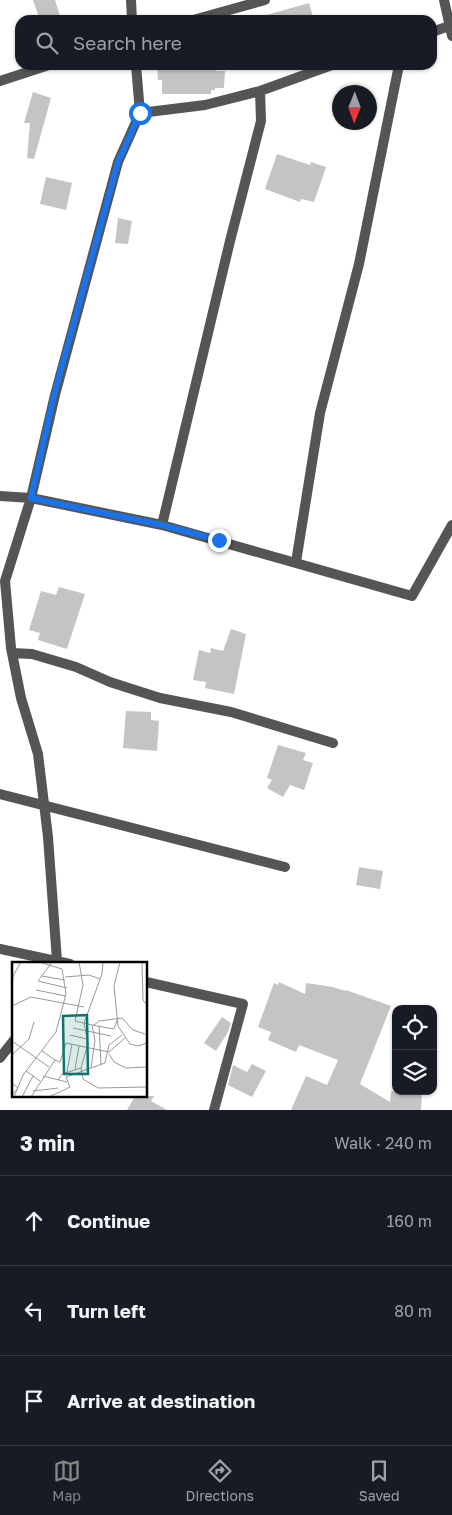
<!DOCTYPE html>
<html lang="en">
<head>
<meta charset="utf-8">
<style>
  body { margin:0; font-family:"Golos Text",sans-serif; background:#242831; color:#f1f3f6 }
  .controls { position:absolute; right:15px; bottom:15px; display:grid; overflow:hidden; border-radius:10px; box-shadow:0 1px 4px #0004 }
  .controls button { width:45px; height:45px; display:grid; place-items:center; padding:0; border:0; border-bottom:1px solid #363941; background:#171b24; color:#f1f3f6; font:25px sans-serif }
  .compass { position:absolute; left:332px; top:85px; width:45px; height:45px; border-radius:50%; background:#171b24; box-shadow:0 1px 4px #0004; rotate:181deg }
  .stop { position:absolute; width:15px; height:15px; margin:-11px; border:4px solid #1a73e8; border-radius:50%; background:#fff }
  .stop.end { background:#1a73e8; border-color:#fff; box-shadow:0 1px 5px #0008 }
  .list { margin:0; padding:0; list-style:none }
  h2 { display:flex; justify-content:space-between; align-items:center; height:65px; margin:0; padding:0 20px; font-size:21px }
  h2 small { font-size:16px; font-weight:400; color:#9ea1a6 }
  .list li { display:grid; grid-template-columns:32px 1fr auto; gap:15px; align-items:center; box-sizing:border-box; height:90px; padding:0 20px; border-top:1px solid #363941 }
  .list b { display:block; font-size:19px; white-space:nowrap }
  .list em { font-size:16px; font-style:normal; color:#9ea1a6 }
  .icon { flex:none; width:28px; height:28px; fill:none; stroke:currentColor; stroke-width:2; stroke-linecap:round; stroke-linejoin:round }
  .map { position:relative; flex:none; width:452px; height:1110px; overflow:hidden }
  .search { position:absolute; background:#171b24; box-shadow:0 1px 4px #0004; left:15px; right:15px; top:15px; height:55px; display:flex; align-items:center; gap:12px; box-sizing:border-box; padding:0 18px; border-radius:15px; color:#9ea1a6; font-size:19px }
  .sheet { height:335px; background:#171b24 }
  nav { display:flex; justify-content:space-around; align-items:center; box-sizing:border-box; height:70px; border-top:1px solid #363941; background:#171b24; font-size:14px; color:#9ea1a6 }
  nav a { display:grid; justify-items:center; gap:2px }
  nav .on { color:#858687 }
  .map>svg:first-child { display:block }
</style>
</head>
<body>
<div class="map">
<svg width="452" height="1110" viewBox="0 0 452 1110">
  <rect width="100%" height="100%" fill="#fff"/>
  <path fill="#c4c4c4" d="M33 0H55L60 16 49 20H40Z
    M309 3 314 20H263V16Z
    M157 65H216V71H225L224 88H215V90H211V94H162V80H158Z
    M33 92 51 98 34 159 27 158 30 123H24Z
    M277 154 310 165 311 162 326 167 314 202 301 199 300 202 265 189Z
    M46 177 72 183 66 210 40 204Z
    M118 218 132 221 128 244 115 243Z
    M59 587 85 594 67 649 38 640 40 633 29 630 41 591 56 595Z
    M231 629 246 634 234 694 205 688 206 682 193 680 199 650 210 653 211 648 223 651Z
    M126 711 151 712V720L159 721 157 751 123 748Z
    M278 745 306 753 303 760 313 763 304 790 290 785 283 797 267 788 272 780 267 778Z
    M359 867 383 871 380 889 356 885Z
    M279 982 305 994 306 983 333 987 345 991 346 990 391 1006 360 1084 390 1102 391 1091H422L421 1110H291L306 1076 327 1085 338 1060 299 1045 296 1052 268 1040 271 1032 258 1027 274 983 278 985Z
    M222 1017 231 1023 228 1032 216 1051 204 1043Z
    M252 1064 266 1071 252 1097 228 1085 233 1065 247 1072Z
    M135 1096H154L151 1101 167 1110H127Z"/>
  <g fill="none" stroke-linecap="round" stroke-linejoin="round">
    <path stroke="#555" stroke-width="10" d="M131 0 132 20
      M444 0 452 36
      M193 20 265 0
      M432 32 452 25
      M0 81 49 65
      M140 113 205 105 260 91 332 65
      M0 496 31 498 162 525 412 596 452 525
      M162 525 230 241 261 121 260 91
      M296 562 320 413 359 264 399 65
      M12 653 32 654 76 667 110 682 160 698 231 712 333 743
      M0 794 285 867
      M0 949 70 964
      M55 964 57 961 48 837 38 754 21 698 11 648 5 581 31 498 55 395 118 162 140 113 136 65
      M146 982 243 1004 214 1110
      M0 1058 14 1040"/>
  </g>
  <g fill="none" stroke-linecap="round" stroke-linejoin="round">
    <path stroke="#1a73e8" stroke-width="6" d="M140 113 118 162 54 395 31 498 162 525 219 540"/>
  </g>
  <g transform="translate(12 962)">
    <rect width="135" height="135" fill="#fff"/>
    <path fill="none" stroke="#999" stroke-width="1" d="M40 0 26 19 55 26M67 0 71 23 63 59 80 63 83 78 79 106M91 0 90 12 72 61 76 81 69 106 71 117 86 126 135 125M108 0 102 24 106 64 118 82 126 84 135 81M130 0 131 38 135 43M30 14 53 18M53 15 77 13 88 17M0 24 1 14 9 0M24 28 54 34M0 44 19 35 72 45M80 63 102 67 105 58M82 63 87 59 110 56 121 68 133 72M87 64 89 103M61 66 99 74M58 73 75 77M0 79 37 105M30 89 43 98M97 92 102 100 114 106 135 105M0 93 17 77 22 60M63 107 67 84M14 109 28 119M55 110 60 82M31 114 55 120M46 118 50 112 69 106M0 121 6 126 0 133M21 129 46 126M2 135 11 113 44 70 54 32 50 7 27 0M10 135 21 114M19 135 43 98 48 100 54 81 97 90 113 76M37 135 58 125 54 115 93 101 97 83 110 73"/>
    <path fill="#0f766e" fill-opacity="0.15" stroke="#0f766e" stroke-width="2.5" d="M75 53 76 112H52L51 54Z"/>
    <rect width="135" height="135" fill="none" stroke="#000" stroke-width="2.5"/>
  </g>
</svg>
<div class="controls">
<button><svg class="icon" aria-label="locate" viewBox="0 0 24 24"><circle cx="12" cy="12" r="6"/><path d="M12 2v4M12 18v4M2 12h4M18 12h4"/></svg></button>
<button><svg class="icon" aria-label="layers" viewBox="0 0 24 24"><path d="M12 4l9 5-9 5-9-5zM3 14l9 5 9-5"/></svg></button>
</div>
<svg class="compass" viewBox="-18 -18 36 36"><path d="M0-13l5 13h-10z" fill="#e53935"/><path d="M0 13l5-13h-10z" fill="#9ea1a6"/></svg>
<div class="stop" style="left:140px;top:113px"></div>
<div class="stop end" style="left:219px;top:540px"></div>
<div class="search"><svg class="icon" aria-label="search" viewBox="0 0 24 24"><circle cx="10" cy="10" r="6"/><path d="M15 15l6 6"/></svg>Search here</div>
</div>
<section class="sheet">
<h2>3 min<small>Walk · 240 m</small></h2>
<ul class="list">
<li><svg class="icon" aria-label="ahead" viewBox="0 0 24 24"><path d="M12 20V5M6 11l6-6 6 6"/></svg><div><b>Continue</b></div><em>160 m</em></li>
<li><svg class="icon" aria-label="left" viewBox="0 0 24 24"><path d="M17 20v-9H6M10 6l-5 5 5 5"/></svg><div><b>Turn left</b></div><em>80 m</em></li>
<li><svg class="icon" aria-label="arrive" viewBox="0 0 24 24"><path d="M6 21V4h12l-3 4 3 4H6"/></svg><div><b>Arrive at destination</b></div></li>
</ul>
</section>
<nav>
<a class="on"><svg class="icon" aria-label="map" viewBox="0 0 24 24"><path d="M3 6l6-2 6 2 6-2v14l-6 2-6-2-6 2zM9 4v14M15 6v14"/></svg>Map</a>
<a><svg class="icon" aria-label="directions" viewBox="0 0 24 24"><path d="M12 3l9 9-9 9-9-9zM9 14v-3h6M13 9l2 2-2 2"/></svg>Directions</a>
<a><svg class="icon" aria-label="saved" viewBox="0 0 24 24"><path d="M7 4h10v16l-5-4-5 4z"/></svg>Saved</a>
</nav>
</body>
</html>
